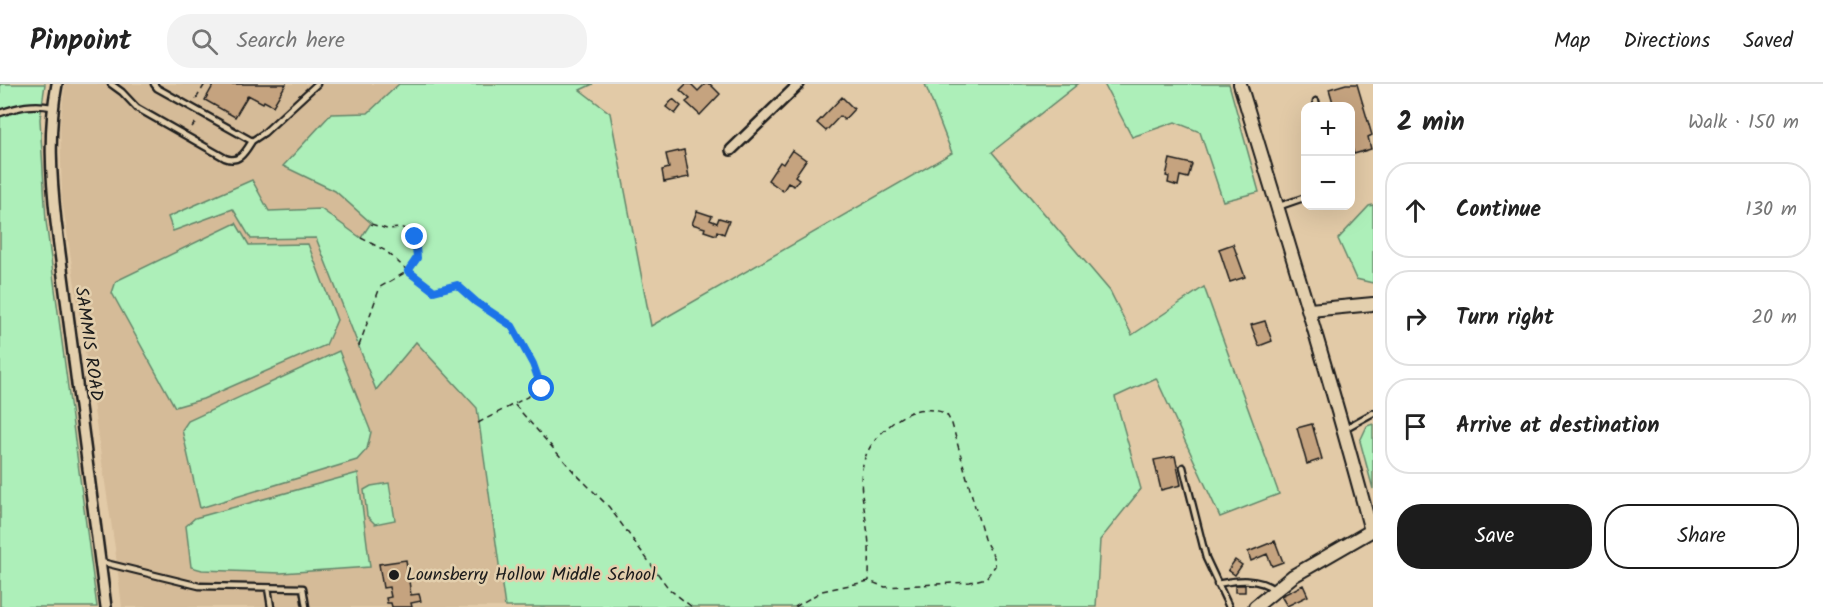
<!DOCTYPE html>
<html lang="en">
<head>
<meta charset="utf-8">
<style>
  body { margin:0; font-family:Kalam,sans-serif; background:#f2f2f2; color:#222 }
  .controls { position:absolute; right:18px; top:18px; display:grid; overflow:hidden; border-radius:12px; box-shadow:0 6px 24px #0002 }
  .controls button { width:54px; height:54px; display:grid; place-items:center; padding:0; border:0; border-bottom:2px solid #e0e0e0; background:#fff; color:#222; font:30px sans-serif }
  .stop { position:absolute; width:18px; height:18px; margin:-14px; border:4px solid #1a73e8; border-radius:50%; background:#fff }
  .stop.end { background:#1a73e8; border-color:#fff; box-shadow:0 2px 6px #0008 }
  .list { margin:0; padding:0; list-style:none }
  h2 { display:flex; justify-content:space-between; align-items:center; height:78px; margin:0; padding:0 24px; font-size:26px }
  h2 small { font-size:20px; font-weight:400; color:#767676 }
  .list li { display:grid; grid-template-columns:39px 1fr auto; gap:18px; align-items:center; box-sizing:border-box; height:96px; margin:0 12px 12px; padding:0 12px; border:2px solid #e0e0e0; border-radius:24px }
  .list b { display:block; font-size:22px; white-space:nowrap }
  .list em { font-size:20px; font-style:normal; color:#767676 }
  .actions { display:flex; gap:12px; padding:18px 24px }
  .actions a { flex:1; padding:14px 0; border:2px solid #1c1c1c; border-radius:24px; text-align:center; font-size:21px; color:#1c1c1c }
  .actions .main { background:#1c1c1c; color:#fff }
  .icon { flex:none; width:33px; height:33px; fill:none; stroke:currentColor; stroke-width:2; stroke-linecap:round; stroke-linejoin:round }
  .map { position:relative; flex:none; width:1373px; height:523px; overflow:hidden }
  header { display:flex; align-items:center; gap:36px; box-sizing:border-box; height:84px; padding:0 30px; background:#fff; border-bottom:2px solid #e0e0e0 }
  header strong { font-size:28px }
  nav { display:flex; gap:33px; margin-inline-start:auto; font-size:21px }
  .search { width:420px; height:54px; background:#f2f2f2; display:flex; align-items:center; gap:15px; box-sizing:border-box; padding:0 21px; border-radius:24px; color:#767676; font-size:22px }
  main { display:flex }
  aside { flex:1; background:#fff }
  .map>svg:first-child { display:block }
</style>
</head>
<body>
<header>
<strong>Pinpoint</strong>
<div class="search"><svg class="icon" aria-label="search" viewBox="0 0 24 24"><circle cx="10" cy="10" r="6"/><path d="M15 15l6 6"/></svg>Search here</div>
<nav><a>Map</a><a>Directions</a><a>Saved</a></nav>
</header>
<main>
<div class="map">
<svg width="1373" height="523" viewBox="0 0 1373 523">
  <rect width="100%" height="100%" fill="#e2caa7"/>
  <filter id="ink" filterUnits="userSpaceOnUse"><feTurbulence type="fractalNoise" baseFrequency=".0167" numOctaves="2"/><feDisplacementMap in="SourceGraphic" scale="12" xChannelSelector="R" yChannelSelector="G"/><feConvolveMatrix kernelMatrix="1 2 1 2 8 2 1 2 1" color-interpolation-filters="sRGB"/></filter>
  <g filter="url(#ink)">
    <path fill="#d5bb98" d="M65 0H399L368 29 331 30 283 82 335 107 371 140 361 154 321 125 269 127 252 96 168 134 174 147 233 125 251 155 316 153 376 305 416 257 476 324 505 523H122L115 464 62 116 60 41Z"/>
    <path fill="#adefb9" stroke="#64866a" stroke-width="1.5" d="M0 0H45L40 35 46 137 97 523H0Z
      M399 0H593L580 6 610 29 651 242 952 69 925 0H1078L992 68 1110 207 1132 251 1204 203 1279 410 1220 433 1156 294 1115 313 1141 405 1100 456 1096 523H505L477 324 416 258 376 306 316 154 251 155 233 125 173 147 168 133 252 96 269 127 321 125 361 154 371 139 335 107 283 82 331 30 368 29Z
      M1104 0H1229L1259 108 1223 117 1200 48 1175 38 1132 53Z
      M1373 121V199L1356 195 1338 155 1369 122Z
      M236 139 249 161 308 160 337 236 326 261 203 315 175 323 112 209 116 197Z
      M339 267 371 348 367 365 357 376 200 424 182 346 188 337Z
      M1373 340V405L1360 357 1367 342Z
      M358 389 370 483 281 489 202 486 191 483 186 442 195 434Z
      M389 399 395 436 375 440 367 432 364 406 371 402Z"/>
    <path fill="#c5a37f" stroke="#1c1c1c" stroke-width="1.5" d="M214 0H286L273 22 264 17 263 19 248 11 235 33 205 16Z
      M686 0H691L698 7 705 0H710L720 10 700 31 686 18 690 15 680 6Z
      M1346 0H1357L1372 51 1368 53 1371 65 1354 70 1350 57V22H1334L1329 5Z
      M842 13 854 25 844 36 840 32 826 47 817 39Z
      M673 15 681 22 675 30 666 23Z
      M684 66 689 93 664 98 662 86 669 84 666 70Z
      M792 66 806 76 795 92 799 95 794 102 788 99 783 107 768 96 780 78 783 80Z
      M1170 75 1192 80 1188 94 1180 92 1178 102 1168 99 1169 93 1166 92Z
      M697 127 712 132 710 136 717 139 719 134 729 137 724 150 717 147 716 151 704 147 705 144 692 140Z
      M1233 160 1245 193 1230 198 1219 165Z
      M1265 237 1272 257 1259 262 1251 241Z
      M1312 340 1322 375 1307 380 1297 344Z
      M1175 372 1181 401 1161 406 1154 376Z
      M1275 457 1283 478 1272 482 1267 470 1251 477 1248 468Z
      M406 476 411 511 419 510 421 517 411 519 412 523H392L391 519H387L386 514 391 513 389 503 383 504 379 480Z
      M1235 476 1242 481 1235 491 1228 486Z
      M1235 501H1245V508H1235Z
      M1303 501 1308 512 1287 522 1281 512Z"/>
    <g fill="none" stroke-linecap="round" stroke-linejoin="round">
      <g stroke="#1c1c1c" stroke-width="9">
        <path id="lane" d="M111 0 122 8 137 24 225 74C239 80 245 68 252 57L157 4 154 0
          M1316 17 1317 22
          M0 29C18 23 33 19 52 23
          M252 57 264 49 317 0
          M1277 123 1306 113
          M1344 345 1373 329
          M1183 383 1206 474 1229 523
          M101 478 199 502 303 504 306 523
          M1217 500C1237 496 1258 493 1275 506
          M268 504 271 523"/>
      </g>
      <g stroke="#1c1c1c" stroke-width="14">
        <path id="street" d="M57 0C48 46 51 92 56 138L106 523
          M731 66 799 0"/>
      </g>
      <g stroke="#1c1c1c" stroke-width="16">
        <path id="secondary" d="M1240 0C1285 149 1331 296 1371 447L1293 492 1255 523
          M1310 226 1373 220"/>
      </g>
      <path stroke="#1c1c1c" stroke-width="1.5" stroke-dasharray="6 4.5" stroke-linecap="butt" d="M196 15 205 0
        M192 43 195 39
        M371 140 387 145 403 144 415 153 417 174 408 187 434 207 457 201 476 218 512 242 533 280 542 305 514 320
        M359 262 380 203 408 187 386 167 361 154
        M478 339 514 320 574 388 609 423 669 505 692 523
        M795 523 822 507 869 497 885 503 970 498 986 494 995 482 994 473 984 455 952 340 946 329C923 323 913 324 894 338 848 374 862 402 868 451 870 466 869 482 869 497"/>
      <use href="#lane" stroke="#e3cfad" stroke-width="4.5"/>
      <use href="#street" stroke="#e3cfad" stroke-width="9"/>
      <use href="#secondary" stroke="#e3cfad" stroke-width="12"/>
    </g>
  </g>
  <g fill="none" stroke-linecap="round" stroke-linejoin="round" filter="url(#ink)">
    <path stroke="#1a73e8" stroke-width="8" d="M415 153 417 174 408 187 434 207 457 201 476 218 512 242 533 280 542 305"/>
  </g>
  <circle fill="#1c1c1c" stroke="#e3cfad" stroke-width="2" cx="394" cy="491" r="6"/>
  <g text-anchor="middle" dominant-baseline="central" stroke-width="5" stroke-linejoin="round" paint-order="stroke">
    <g font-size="18" fill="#1c1c1c" stroke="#e3cfad">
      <text transform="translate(88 260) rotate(82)">SAMMIS ROAD</text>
    </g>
    <g font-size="18" fill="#1c1c1c" stroke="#e3cfad" text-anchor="start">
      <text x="406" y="491">Lounsberry Hollow Middle School</text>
    </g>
  </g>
</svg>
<div class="controls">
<button>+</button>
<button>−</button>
</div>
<div class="stop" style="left:542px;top:305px"></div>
<div class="stop end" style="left:415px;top:153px"></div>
</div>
<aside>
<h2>2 min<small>Walk · 150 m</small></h2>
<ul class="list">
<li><svg class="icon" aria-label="ahead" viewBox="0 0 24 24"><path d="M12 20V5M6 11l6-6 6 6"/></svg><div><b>Continue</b></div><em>130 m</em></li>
<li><svg class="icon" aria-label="right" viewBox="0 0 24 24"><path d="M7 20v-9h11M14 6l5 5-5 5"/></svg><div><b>Turn right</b></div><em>20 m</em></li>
<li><svg class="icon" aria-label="arrive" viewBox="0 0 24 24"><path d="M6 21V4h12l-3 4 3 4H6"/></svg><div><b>Arrive at destination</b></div></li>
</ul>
<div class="actions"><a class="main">Save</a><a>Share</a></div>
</aside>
</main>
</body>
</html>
